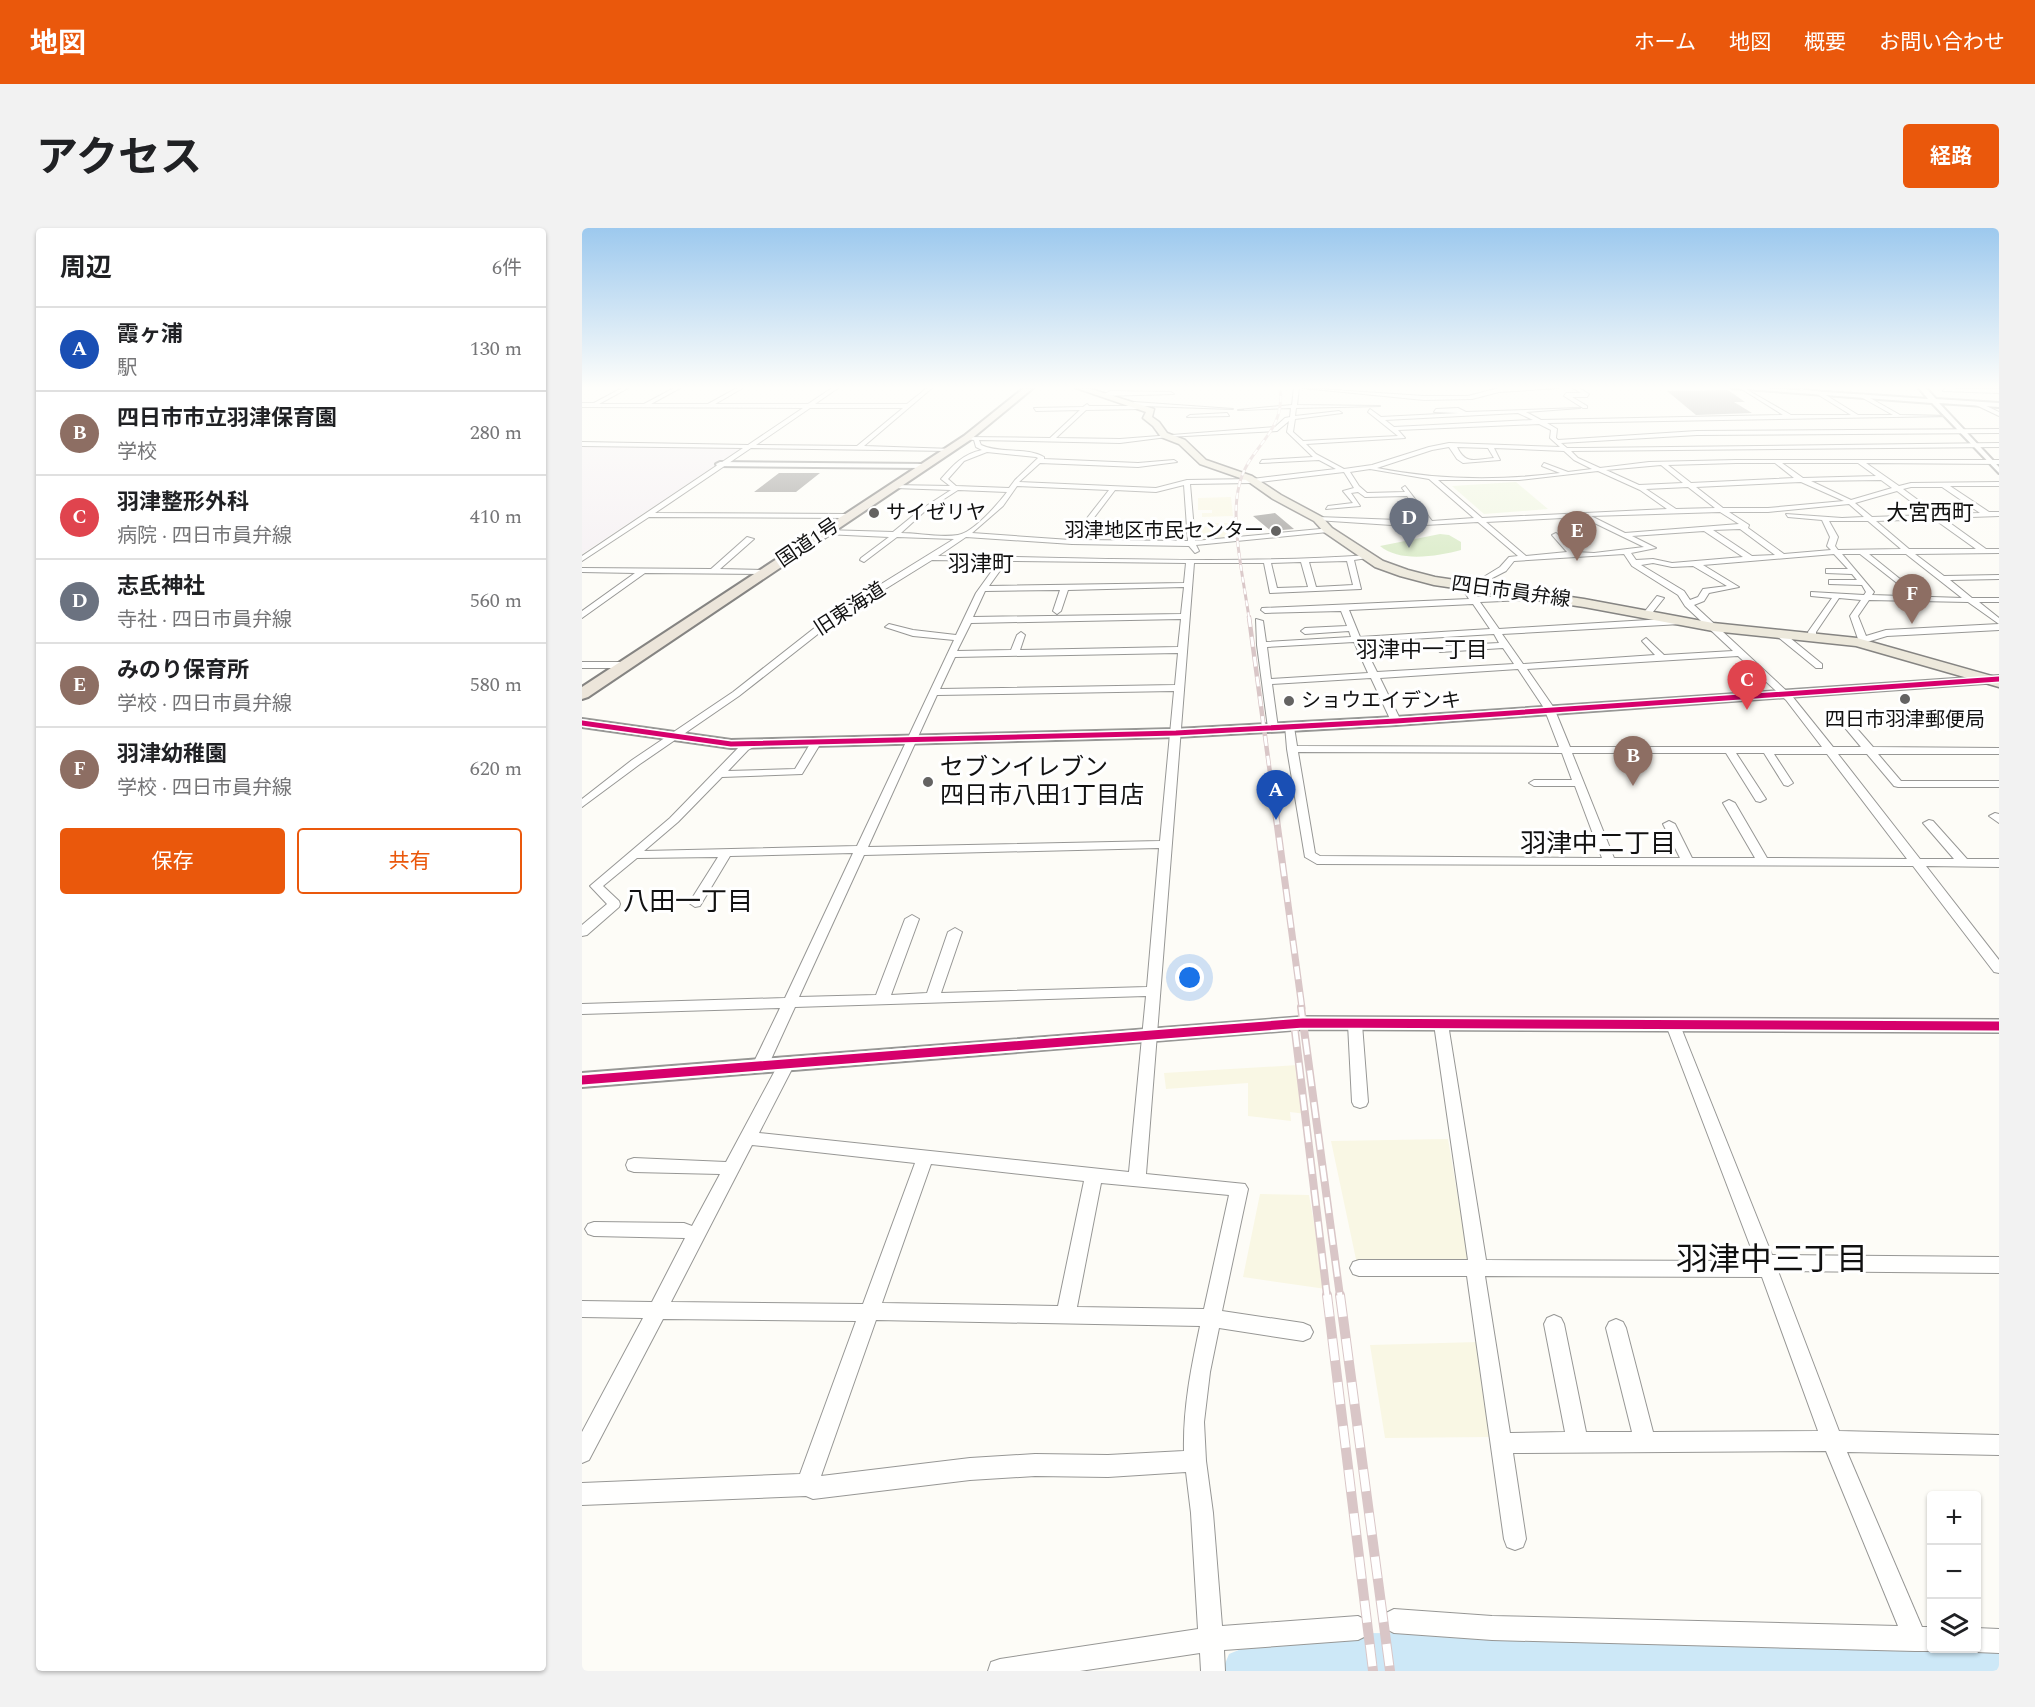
<!DOCTYPE html>
<html lang="ja">
<head>
<meta charset="utf-8">
<style>
  body { margin:0; font-family:Spectral,"Noto Sans JP",serif; background:#f2f2f2; color:#202124 }
  .controls { position:absolute; right:18px; bottom:18px; display:grid; overflow:hidden; border-radius:6px; box-shadow:0 2px 4px #0004 }
  .controls button { width:54px; height:54px; display:grid; place-items:center; padding:0; border:0; border-bottom:2px solid #e0e0e0; background:#fff; color:#202124; font:30px sans-serif }
  .you { position:absolute; left:608px; top:750px; width:21px; height:21px; margin:-15px; border:4px solid #fff; border-radius:50%; background:#1a73e8; box-shadow:0 0 0 9px #1a73e833 }
  .badge { display:grid; place-items:center; width:39px; height:39px; border-radius:50%; background:#ea580c; color:#fff; font-size:20px; font-weight:700 }
  .pin { position:absolute; translate:-50% -50px; filter:drop-shadow(0 2px 3px #0008) }
  .pin::after { content:''; position:absolute; top:32px; width:21px; height:18px; background:inherit; clip-path:polygon(0 0,100% 0,50% 100%) }
  .list { margin:0; padding:0; list-style:none }
  h2 { display:flex; justify-content:space-between; align-items:center; height:78px; margin:0; padding:0 24px; font-size:26px }
  h2 small { font-size:20px; font-weight:400; color:#757577 }
  .list li { display:grid; grid-template-columns:39px 1fr auto; gap:18px; align-items:center; box-sizing:border-box; height:84px; padding:0 24px; border-top:2px solid #e0e0e0 }
  .list b { display:block; font-size:22px; white-space:nowrap }
  .list p { margin:0; font-size:20px; white-space:nowrap; color:#757577 }
  .list em { font-size:20px; font-style:normal; color:#757577 }
  .actions { display:flex; gap:12px; padding:18px 24px }
  .actions a { flex:1; padding:14px 0; border:2px solid #ea580c; border-radius:6px; text-align:center; font-size:21px; color:#ea580c }
  .actions .main { background:#ea580c; color:#fff }
  .icon { flex:none; width:33px; height:33px; fill:none; stroke:currentColor; stroke-width:2; stroke-linecap:round; stroke-linejoin:round }
  .map { position:relative; flex:none; width:1417px; height:1443px; overflow:hidden; border-radius:6px }
  header { display:flex; align-items:center; gap:36px; box-sizing:border-box; height:84px; padding:0 30px; background:#ea580c; color:#fff }
  header strong { font-size:28px }
  nav { display:flex; gap:33px; margin-inline-start:auto; font-size:21px }
  .intro { display:flex; align-items:center; justify-content:space-between; box-sizing:border-box; height:144px; padding:0 36px }
  h1 { margin:0; font-size:42px }
  .button { padding:15px 27px; border-radius:6px; background:#ea580c; color:#fff; font-size:21px; font-weight:700 }
  main { display:flex; gap:36px; padding:0 36px }
  aside { flex:1; background:#fff; border-radius:6px; box-shadow:0 2px 4px #0004 }
  .map>svg:first-child { display:block }
</style>
</head>
<body>
<header>
<strong>地図</strong>
<nav><a>ホーム</a><a>地図</a><a>概要</a><a>お問い合わせ</a></nav>
</header>
<div class="intro"><h1>アクセス</h1><a class="button">経路</a></div>
<main>
<aside>
<h2>周辺<small>6件</small></h2>
<ul class="list">
<li><span class="badge" style="background:#1a4fb4">A</span><div><b>霞ヶ浦</b><p>駅</p></div><em>130 m</em></li>
<li><span class="badge" style="background:#8d6e63">B</span><div><b>四日市市立羽津保育園</b><p>学校</p></div><em>280 m</em></li>
<li><span class="badge" style="background:#e0444e">C</span><div><b>羽津整形外科</b><p>病院 · 四日市員弁線</p></div><em>410 m</em></li>
<li><span class="badge" style="background:#6b7280">D</span><div><b>志氐神社</b><p>寺社 · 四日市員弁線</p></div><em>560 m</em></li>
<li><span class="badge" style="background:#8d6e63">E</span><div><b>みのり保育所</b><p>学校 · 四日市員弁線</p></div><em>580 m</em></li>
<li><span class="badge" style="background:#8d6e63">F</span><div><b>羽津幼稚園</b><p>学校 · 四日市員弁線</p></div><em>620 m</em></li>
</ul>
<div class="actions"><a class="main">保存</a><a>共有</a></div>
</aside>
<div class="map">
<svg width="1417" height="1443" viewBox="0 0 1417 1443">
  <rect width="100%" height="100%" fill="#fdfcf7"/>
  <path fill="#f5f0f3" d="M0 217 161 219 0 326Z"/>
  <path fill="#f9f7e4" d="M649 269 651 288 620 289V285H630V282H616V270Z
    M617 295H651L652 312 619 314Z
    M716 837 724 886 708 884 709 893 666 888V855L584 861 582 845Z
    M866 911 887 1034 775 1036 749 913Z
    M678 966 727 967 744 1061 661 1049Z
    M896 1114 910 1209 803 1210 788 1117Z"/>
  <path fill="#d8eac5" d="M858 306 867 307 879 314V322C856 328 818 335 798 318Z"/>
  <path fill="#f0f6e1" d="M934 254 966 281 902 286 870 258Z"/>
  <g fill="none" stroke-linecap="round" stroke-linejoin="round">
    <path fill="#cde8f7" fill-rule="evenodd" d="M758 1405 1137 1406 1350 1410V1420H1394V1411L1417 1412V1443H640L647 1426 664 1419Z"/>
  </g>
  <path fill="#a19f9c" d="M1146 162 1163 174H1152L1170 185 1114 187 1085 163Z
    M197 245H238L214 264H172Z
    M693 285 712 301 689 303 671 288Z"/>
  <g fill="none" stroke-linecap="round" stroke-linejoin="round">
    <g stroke="#979795" stroke-width="2">
      <path id="minor" d="M40 160H46L17 176H62L92 160H98L69 176H126L155 160H161L133 176H226L250 160H256L233 176H325L345 160H350L282 218 371 221 368 223 169 220 73 285 266 286 269 288 266 290 67 289 0 333V328L161 220 0 218V214L166 217 221 180 0 179V175H12ZM228 180H321L275 218 174 217Z
        M712 160H717L715 177 798 178 714 180 713 188 757 183 760 185 713 191 711 204 721 213 816 208 786 184 788 181 799 189 877 185 852 184 854 181 876 180 884 184 998 180 944 184 959 192 1201 187 1158 160H1162L1209 187H1269L1235 166 1211 160 1239 164 1276 187H1311L1279 169 1281 166 1318 187 1368 188 965 195 975 201 974 210 976 212 1115 203 1417 201V205L1115 207 979 215 985 220H1002L1417 215V219L989 223 996 230 1018 240 1067 234 1154 232H1417V236L1284 235 1317 258 1329 255 1417 254V258H1368L1407 284H1417V288L1361 290 1404 321H1417V325L1333 326 1362 348 1417 347V351L1368 352 1390 370H1417V374H1397L1417 390V402L1305 408 1275 417 1271 414 1276 411 1268 388 1279 372 1257 370 1234 404V411H1228L1226 404 1250 370 1229 368V364L1282 367 1284 364 1280 357 1247 356V352H1275L1270 346 1244 345V341H1266L1252 326 1121 337 1157 359 1127 365 1122 373 1112 377 1210 468 1251 519H1279L1254 489 1259 486 1263 487 1291 519 1417 520V526H1296L1319 553H1417V559H1316L1312 558 1285 526H1256L1338 631H1372L1341 595 1347 592 1351 593 1385 631H1417V639L1344 638 1417 732V745L1412 744 1331 638 735 636 723 629 705 521 703 497 707 496 712 499 715 518 977 519 962 480 936 441 798 450 819 493 814 496 809 493 789 450 690 456 696 500 691 503 686 500 675 417 674 391 681 393 684 414 769 409 767 403 723 406 719 403 723 400 765 398 759 383 683 385 679 382 680 380 887 371 878 357 879 355H885L887 358 918 339 927 329 936 328 896 294 825 298 734 292 736 289 843 293 825 268 783 269 776 264 769 265 778 278 744 281 746 278 771 275 761 263 772 260 762 244 670 255 608 256 613 313 749 300 750 302 746 304 614 317 617 323 613 325 607 318 490 316 384 309 356 328C500 329 645 337 788 327L792 329 772 332 779 361 688 365 682 335H612L564 946 663 956 666 961 640 1083 721 1095 728 1098 731 1104 728 1110 721 1113 637 1100 628 1144 622 1194 624 1233 631 1285 640 1398 776 1388 784 1392 788 1400 784 1408 776 1412 642 1422 643 1443H619L618 1425 498 1443H406L409 1434 418 1431 616 1401 609 1285 604 1244 526 1249 453 1248 388 1252 231 1271 224 1268 0 1277V1255L218 1246 274 1093 81 1091 7 1232 0 1235V1204L61 1090 0 1089V1073L70 1074 103 1010 12 1008 6 1006 3 1001 6 996 12 994 102 995 110 998 138 946 52 944 46 942 44 937 46 932 52 930 144 934 196 837 199 833H209L212 837 177 905 547 944 564 768 213 779 186 838 183 842H173L170 838 198 780 0 786V776L203 770 271 625 148 628 118 678 113 679 107 675 136 629 55 630 21 658 37 673 38 676 37 679 5 707 0 708V697L25 676 8 658 88 590 158 518 165 514H173V518L166 522 146 543 213 541 231 511H239L240 513 220 546 140 549 96 594 62 623 275 618 372 412 331 408 303 399 307 396 331 402 374 407 394 365 417 333 350 332 255 391 157 468 58 536 0 579V571L50 532 151 464 249 387 372 311 315 309 282 334 278 332 279 330 307 309 243 306 239 304 243 302 311 304 338 282 369 262 313 260 311 257 368 258 359 251C371 237 381 226 400 222L394 219 392 212 383 211V209L468 210 498 182 454 183 452 180 501 179 505 176 507 178H552L549 176 552 174 651 181 562 178 560 181 504 182 474 210 538 211 693 199 703 190 708 189 709 180 656 182 710 177ZM936 185 951 192 812 199 803 192ZM707 193 705 204 731 229 680 232 678 235 737 232 754 241 670 251 605 252 574 260 437 254 458 235 556 239 595 234 592 232 556 235 462 231V229C445 219 419 226 399 217L397 212 538 215 585 209 695 203ZM957 196 969 202 968 210 978 219 867 215 847 219 790 237 762 241 734 226 724 216 823 210 816 202ZM867 219 875 231 881 235 918 232 912 220 982 223 992 232 1010 241 986 244 962 235 960 238 978 245C916 253 855 252 795 240L850 222ZM875 219 906 220 912 230C894 231 884 238 875 219ZM405 224 454 229 456 230 433 252 427 260 374 258 366 251 382 233ZM1154 235H1193L1212 250 1109 255 1086 237ZM1200 235H1276L1294 248 1221 250ZM1079 237 1101 255 1057 257 1024 242ZM788 241 847 251 892 290 850 293 823 258 820 260 823 264 785 265 777 258 768 244ZM1016 243 1058 262 1085 281 900 290 856 252H937ZM1299 252 1310 260 1269 272 1229 253ZM1219 254 1262 273 1186 280H1141L1114 259ZM602 257 606 313 495 312 533 262 574 264ZM435 258 527 262 488 312 390 305 421 278ZM1106 259 1133 280 1094 281 1064 261ZM1329 259H1360L1398 285 1355 286 1321 261ZM376 262 425 264C415 277 392 304 376 307 358 310 337 305 319 305L342 284ZM1315 263 1347 287 1290 289 1273 275ZM1267 276 1282 289 1260 290 1204 286 1206 289 1240 292 1248 309 1245 318 1249 322 1202 326 1166 300 1167 297 1147 284H1186ZM1138 284 1157 296 1043 305 1009 288ZM1000 289 1062 319 1012 325 993 324 974 305 970 307 985 324 944 328 904 294ZM1352 291 1394 321H1327L1294 293ZM1247 293H1286L1319 321 1256 322 1253 318 1256 309ZM1158 301 1193 327 1170 328 1131 302ZM1122 303 1161 329 1090 335 1071 331 1054 332 1049 325 1074 320 1050 308ZM1042 326 1050 338 1096 367 1103 378 1151 423 1082 427 1064 410 1060 413 1073 427 941 436 920 406 1099 396 1103 393 1099 390 917 401 898 374 945 372H948V368L895 369 889 361 924 343 932 333ZM1260 326H1278L1315 355H1318V351L1287 326H1324L1380 370 1290 367 1292 364ZM425 333 604 335 602 355 407 358ZM765 333 771 357 734 359 727 334ZM719 334 726 359 695 360 689 335ZM1071 335 1090 339 1111 338 1145 358 1121 361 1116 369 1108 372 1102 363 1059 337ZM602 359 599 386 391 389 403 363 478 362 471 383 475 386 479 383 486 362ZM1287 372 1386 374 1417 396 1304 402 1284 408 1276 388ZM891 376 908 401 778 409 767 382ZM599 391 596 419 438 422 443 407 439 404 435 407 429 422 375 423 389 395ZM912 406 917 415 858 418 854 421 858 424 921 420 932 436 795 444 780 414ZM772 414 786 445 689 451 685 419ZM596 425 593 457 358 461 373 429ZM1156 428 1204 472 1240 519H988L972 480 945 441ZM592 463 578 613 286 619 355 467ZM716 524 980 525 990 552H952L947 555 952 558H993L1020 630 738 628 733 625ZM990 525H1144L1174 573 1178 574 1184 571 1154 525H1182L1202 557 1206 558 1211 555 1192 526H1245L1325 631 1185 630 1153 575 1147 572 1141 575 1173 630H1110L1093 596 1087 593 1081 596 1098 630H1032ZM577 620 565 759 359 765 380 704 373 700 366 704 345 765 309 767 337 691 330 687 323 691 294 767 217 769 282 627ZM170 917 333 935 281 1076 89 1074ZM349 936 502 953 476 1078 300 1075ZM519 955 647 967 622 1081 495 1079ZM294 1092 618 1098C609 1140 601 1180 602 1223L526 1227 453 1226 388 1230 239 1248Z
        M721 160 842 168H886L917 160H977L917 164 890 171 842 172Z
        M991 160H997L1007 166 1005 169H990L1005 178V180H1001L982 168 984 165H999Z
        M1363 160 1417 161V165L1361 163Z
        M528 163 589 164 592 166 519 168Z
        M1396 174 1417 184V188L1394 177Z
        M645 185 647 188 605 189 608 187Z
        M165 309 172 311 138 341 183 342 187 344 186 346 63 345 0 390V383L53 345 0 344V340L129 341Z
        M1075 368 1082 370 1067 389H1061L1060 387Z
        M1196 405H1202L1240 436V440H1234L1196 409Z
        M0 434H42L47 437 42 440H0Z
        M1413 585 1417 586V595L1407 588Z
        M773 791 778 792 780 796 786 874 784 878 778 880 772 878 770 874 766 796 768 792Z
        M859 791 864 792 866 796 904 1032 1174 1033 1084 797 1086 793H1096L1098 797 1190 1027 1417 1029V1045L1196 1043 1257 1203 1417 1207V1227L1265 1224 1340 1399H1350V1420H1356L1350 1423H1333L910 1412 812 1405 804 1401 800 1393 804 1385 812 1381 910 1388 1316 1398 1244 1223 931 1225 944 1311 941 1319 933 1322 925 1319 922 1311 885 1048H777L771 1046 768 1040 771 1034 777 1032H886L852 796 854 792ZM903 1048 1180 1049 1236 1203 1071 1204 1044 1100 1041 1094 1034 1091 1027 1094 1024 1100 1050 1204H1004L982 1096 979 1090 972 1087 965 1090 962 1096 983 1204 928 1205Z
        M1394 1400 1417 1401V1425L1394 1424 1386 1420H1394Z"/>
    </g>
    <g stroke="#979795" stroke-width="4">
      <path id="tertiary" d="M1150 160H1184L1346 171 1337 160H1344L1354 171 1417 175V179L1357 175 1417 239V245L1350 175Z
        M138 234 341 236 345 238 341 240 135 238 134 236Z
        M1417 448V454L814 497 594 509 149 520 0 499V491L149 512 594 501 814 489Z
        M721 789 1417 792V804L721 801 0 859V845Z"/>
    </g>
    <g stroke="#858482" stroke-width="3">
      <path id="primary" d="M494 160H506L572 181 570 189 577 194 585 205 603 212 624 232 670 248 699 267 740 289 750 300 801 333 826 342 853 349 1002 371 1131 395 1275 410 1417 450V459L1274 418 1131 403 1002 379 852 357 818 348 793 339 742 304 732 293 691 271 664 252 618 236 597 216 579 209 571 198 561 190 564 184Z"/>
    </g>
    <g stroke="#858482" stroke-width="4">
      <path id="trunk" d="M442 160H451L388 212 6 469 0 471V459L382 208Z"/>
    </g>
    <use href="#minor" fill="#fffffe" fill-rule="evenodd"/>
    <use href="#tertiary" fill="#fffffe" fill-rule="evenodd"/>
    <use href="#primary" fill="#ede9dc" fill-rule="evenodd"/>
    <use href="#trunk" fill="#ece5da" fill-rule="evenodd"/>
    <g stroke="#d9c6c7" stroke-width="3">
      <path id="rail-far4" d="M667 390C662 353 648 294 657 258 666 217 704 207 698 160"/>
    </g>
    <g stroke="#d9c6c7" stroke-width="4.5">
      <path id="rail-far3" d="M667 389 690 560"/>
    </g>
    <g stroke="#d9c6c7" stroke-width="7">
      <path id="rail-far2" d="M690 558 720 780"/>
    </g>
    <g stroke="#d9c6c7" stroke-width="8">
      <path id="rail-far1" d="M719 779 758 1068
        M713 803 745 1068"/>
    </g>
    <g stroke="#d9c6c7" stroke-width="10">
      <path id="rail" d="M745 1067 791 1443
        M758 1067 808 1443"/>
    </g>
    <use href="#rail-far4" stroke="#fff" stroke-width="2" stroke-dasharray="6" stroke-linecap="butt"/>
    <use href="#rail-far3" stroke="#fff" stroke-width="3" stroke-dasharray="10" stroke-linecap="butt"/>
    <use href="#rail-far2" stroke="#fff" stroke-width="4.5" stroke-dasharray="13" stroke-linecap="butt"/>
    <use href="#rail-far1" stroke="#fff" stroke-width="5" stroke-dasharray="16" stroke-linecap="butt"/>
    <use href="#rail" stroke="#fff" stroke-width="8" stroke-dasharray="22" stroke-linecap="butt"/>
    <g stroke="#fff" stroke-width="8">
      <path id="cycleway-far1" d="M0 495 149 516 594 505 814 493 1417 451"/>
    </g>
    <g stroke="#fff" stroke-width="13">
      <path id="cycleway" d="M0 852 721 795 1417 798"/>
    </g>
    <use href="#cycleway-far1" stroke="#d6006c" stroke-width="5"/>
    <use href="#cycleway" stroke="#d6006c" stroke-width="9"/>
  </g>
  <linearGradient id="sky" x2="0" y2="1"><stop stop-color="#9dc9ee"/><stop offset="0.44" stop-color="#fefefb"/><stop offset="1" stop-color="#fefefb" stop-opacity="0"/></linearGradient>
  <rect width="1417" height="362" fill="url(#sky)"/>
  <g fill="#646362" stroke="#fff" stroke-width="2">
    <circle cx="292" cy="285" r="6"/>
    <circle cx="694" cy="303" r="6"/>
    <circle cx="1323" cy="471" r="6"/>
    <circle cx="707" cy="473" r="6"/>
    <circle cx="346" cy="554" r="6"/>
  </g>
  <g text-anchor="middle" dominant-baseline="central" stroke-width="6" stroke-linejoin="round" paint-order="stroke">
    <g font-size="20" fill="#111" stroke="#fff" text-anchor="start">
      <text x="304" y="285">サイゼリヤ</text>
      <text x="682" y="303" text-anchor="end">羽津地区市民センター</text>
      <text x="719" y="473">ショウエイデンキ</text>
      <text x="1323" y="492" text-anchor="middle">四日市羽津郵便局</text>
    </g>
    <g font-size="20" fill="#111" stroke="#fff">
      <text transform="translate(226 315) rotate(-34)">国道1号</text>
      <text transform="translate(929 364) rotate(8)">四日市員弁線</text>
      <text transform="translate(268 381) rotate(-33)">旧東海道</text>
    </g>
    <g font-size="22" fill="#111" stroke="#fff">
      <text x="1348" y="285">大宮西町</text>
      <text x="399" y="336">羽津町</text>
      <text x="840" y="422">羽津中一丁目</text>
    </g>
    <g font-size="24" fill="#111" stroke="#fff" text-anchor="start">
      <text x="358" y="540">セブンイレブン<tspan x="358" dy="28">四日市八田1丁目店</tspan></text>
    </g>
    <g font-size="26" fill="#111" stroke="#fff">
      <text x="1016" y="616">羽津中二丁目</text>
      <text x="106" y="674">八田一丁目</text>
    </g>
    <g font-size="32" fill="#111" stroke="#fff">
      <text x="1190" y="1032">羽津中三丁目</text>
    </g>
  </g>
</svg>
<div class="controls">
<button>+</button>
<button>−</button>
<button><svg class="icon" aria-label="layers" viewBox="0 0 24 24"><path d="M12 4l9 5-9 5-9-5zM3 14l9 5 9-5"/></svg></button>
</div>
<div class="you"></div>
<div class="pin badge" style="left:694px;top:592px;background:#1a4fb4">A</div>
<div class="pin badge" style="left:1051px;top:558px;background:#8d6e63">B</div>
<div class="pin badge" style="left:1165px;top:482px;background:#e0444e">C</div>
<div class="pin badge" style="left:827px;top:320px;background:#6b7280">D</div>
<div class="pin badge" style="left:995px;top:333px;background:#8d6e63">E</div>
<div class="pin badge" style="left:1330px;top:396px;background:#8d6e63">F</div>
</div>
</main>
</body>
</html>
